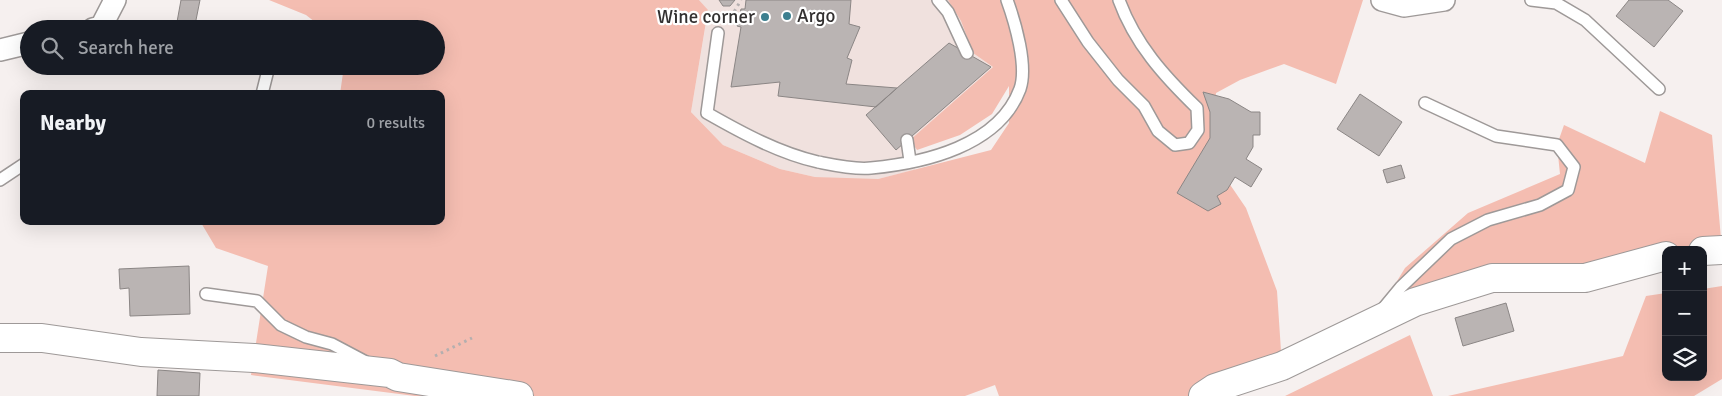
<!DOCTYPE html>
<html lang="en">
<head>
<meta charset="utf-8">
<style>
  body { margin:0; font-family:Signika,sans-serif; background:#242831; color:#f1f3f6 }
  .controls { position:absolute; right:15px; bottom:15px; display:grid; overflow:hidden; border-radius:10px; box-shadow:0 5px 20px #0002 }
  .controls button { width:45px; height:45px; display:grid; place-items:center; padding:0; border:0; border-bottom:1px solid #363941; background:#171b24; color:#f1f3f6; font:25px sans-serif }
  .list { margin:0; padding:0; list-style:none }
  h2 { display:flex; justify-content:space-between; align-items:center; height:65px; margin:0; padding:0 20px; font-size:21px }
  h2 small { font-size:16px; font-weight:400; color:#9ea1a6 }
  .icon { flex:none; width:28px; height:28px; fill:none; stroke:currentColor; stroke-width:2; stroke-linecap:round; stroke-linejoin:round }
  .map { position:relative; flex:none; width:1722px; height:396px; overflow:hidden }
  .search { position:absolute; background:#171b24; box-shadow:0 5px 20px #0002; left:20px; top:20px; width:425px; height:55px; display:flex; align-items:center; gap:12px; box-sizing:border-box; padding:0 18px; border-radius:28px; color:#9ea1a6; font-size:19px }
  .panel { position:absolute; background:#171b24; box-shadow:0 5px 20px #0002; left:20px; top:90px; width:425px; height:135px; border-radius:10px }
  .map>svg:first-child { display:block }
</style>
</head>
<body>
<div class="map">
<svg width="1722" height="396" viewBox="0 0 1722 396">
  <rect width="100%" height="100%" fill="#f6f0ef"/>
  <path fill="#f0e1de" d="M699 0H948L961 21 973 53 993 67 910 140 915 170 878 179 854 180 815 177 780 169 723 145 691 112 708 11Z"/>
  <path fill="#f4bdb1" d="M269 0H699L708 10 691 112 723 145 780 169 815 177 878 179 991 150 1009 123V86L992 114 960 135 917 150 910 140 993 67 973 53 961 21 948 0H1363L1336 84 1284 64 1240 80 1216 93 1214 124 1218 167 1246 208 1277 291 1282 366 1203 396H999L995 385 965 396H415L251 375 268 266 216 248 200 221H441V94H340L344 66H436V29H324L306 15Z
    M1660 111 1712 135 1722 250H1666V256L1492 278 1372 322 1405 268 1468 213 1560 174 1557 145 1564 125 1645 163Z
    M1722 286V379L1694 396H1448L1623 356 1646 296 1666 293V377H1703V289Z
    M1410 335 1433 396H1285Z"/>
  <path fill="#bab4b3" stroke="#8b8685" d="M181 0H200L195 25 177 22Z
    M719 0H735L730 6H723Z
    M746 0H851L849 24 860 27 847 58 852 60 846 84 897 88 876 107 778 96 780 82 731 87 741 27 737 26 741 9H745Z
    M1629 0H1668L1683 11 1654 47 1616 16Z
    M949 43 991 67 896 150 866 115Z
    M1203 92 1229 99 1251 112H1260V135H1253V147L1246 159 1262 169 1251 187 1235 177 1227 190 1217 196 1221 204 1208 211 1177 193 1210 138V112Z
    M1360 94 1402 122 1379 156 1337 129Z
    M1401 165 1405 178 1387 183 1383 170Z
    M189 266 190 314 130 316 129 288 120 289 119 269Z
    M1506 303 1514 331 1463 346 1455 318Z
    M158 370 200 373 199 396H157Z"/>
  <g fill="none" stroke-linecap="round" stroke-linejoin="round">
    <g stroke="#9e9998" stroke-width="14">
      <path id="lane" d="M938 0 948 12 967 53
        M1061 0 1088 42 1118 80 1144 106 1158 131 1175 145 1189 143 1198 130 1197 108C1164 76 1135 44 1119 0
        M1531 0 1556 3 1585 20 1659 89
        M718 33 707 113C742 133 779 153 818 162 833 165 855 170 871 168 924 163 999 146 1020 89 1028 66 1015 22 1007 0
        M262 94 269 66
        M907 140 910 161
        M0 180 24 164
        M206 294 257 301 281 325 306 337 332 344 366 362
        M1382 310 1401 287 1451 239 1488 220 1540 205 1568 190 1574 167 1557 145 1496 136 1425 103"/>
    </g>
    <g stroke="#9e9998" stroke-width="24">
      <path id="street" d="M1382 0 1404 6 1444 0
        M93 29 101 27 115 0
        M0 50 29 43"/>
    </g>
    <g stroke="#9e9998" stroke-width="30">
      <path id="secondary" d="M1703 251 1722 250
        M0 338H42L141 352 254 358 390 373 398 377 519 396
        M1203 396 1215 388 1282 366 1415 302 1492 278H1585L1666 256"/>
    </g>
    <path stroke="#b4afaf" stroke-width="3" stroke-dasharray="2.5 4" stroke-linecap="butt" d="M725 15 740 18
      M731 17 741 0
      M435 356 472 338"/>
    <use href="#lane" stroke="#fff" stroke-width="11"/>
    <use href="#street" stroke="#fff" stroke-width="21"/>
    <use href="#secondary" stroke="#fff" stroke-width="28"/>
  </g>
  <g fill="#3c7f8f" stroke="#fff" stroke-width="2">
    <circle cx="787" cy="16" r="5"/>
    <circle cx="765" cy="17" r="5"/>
  </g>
  <g text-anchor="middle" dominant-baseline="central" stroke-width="4.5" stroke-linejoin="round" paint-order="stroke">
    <g font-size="19" fill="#333131" stroke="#fff" text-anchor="start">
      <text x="797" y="16">Argo</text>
      <text x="755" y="17" text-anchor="end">Wine corner</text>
    </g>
  </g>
</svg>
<div class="controls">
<button>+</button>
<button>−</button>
<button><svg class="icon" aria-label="layers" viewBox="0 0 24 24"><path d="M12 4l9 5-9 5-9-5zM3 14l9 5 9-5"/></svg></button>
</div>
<div class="search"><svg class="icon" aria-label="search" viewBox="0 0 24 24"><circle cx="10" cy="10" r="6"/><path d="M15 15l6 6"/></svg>Search here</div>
<section class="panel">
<h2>Nearby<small>0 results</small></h2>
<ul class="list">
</ul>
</section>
</div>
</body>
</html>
